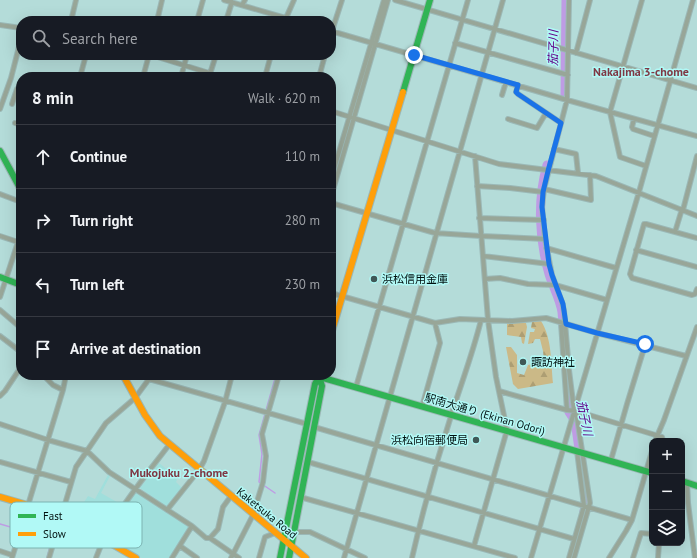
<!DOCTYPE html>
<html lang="en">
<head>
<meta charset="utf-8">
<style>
  body { margin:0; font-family:"PT Sans","Noto Sans JP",sans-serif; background:#242831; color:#f1f3f6 }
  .controls { position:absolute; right:12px; bottom:12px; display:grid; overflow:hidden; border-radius:8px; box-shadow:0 4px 16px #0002 }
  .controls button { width:36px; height:36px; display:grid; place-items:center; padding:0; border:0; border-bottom:1px solid #363941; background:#171b24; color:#f1f3f6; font:20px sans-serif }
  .stop { position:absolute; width:12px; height:12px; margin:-9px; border:3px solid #1a73e8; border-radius:50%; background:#fff }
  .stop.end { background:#1a73e8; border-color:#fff; box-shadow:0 1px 4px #0008 }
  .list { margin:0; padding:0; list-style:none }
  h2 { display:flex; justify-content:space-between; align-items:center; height:52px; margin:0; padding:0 16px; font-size:17px }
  h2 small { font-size:13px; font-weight:400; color:#9ea1a6 }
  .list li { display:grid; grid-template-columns:26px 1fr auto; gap:12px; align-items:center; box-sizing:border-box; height:64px; padding:0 16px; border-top:1px solid #363941 }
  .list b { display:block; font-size:15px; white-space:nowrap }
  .list em { font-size:13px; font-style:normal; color:#9ea1a6 }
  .icon { flex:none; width:22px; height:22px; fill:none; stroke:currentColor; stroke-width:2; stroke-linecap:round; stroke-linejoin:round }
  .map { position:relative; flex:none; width:697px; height:558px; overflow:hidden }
  .search { position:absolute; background:#171b24; box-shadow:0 4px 16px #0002; left:16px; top:16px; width:320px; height:44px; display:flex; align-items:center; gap:10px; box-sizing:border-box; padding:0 14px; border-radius:16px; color:#9ea1a6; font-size:15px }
  .panel { position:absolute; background:#171b24; box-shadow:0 4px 16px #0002; left:16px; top:72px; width:320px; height:308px; border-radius:16px }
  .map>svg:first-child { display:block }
</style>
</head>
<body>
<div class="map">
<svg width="697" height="558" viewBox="0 0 697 558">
  <defs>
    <pattern id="forest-firs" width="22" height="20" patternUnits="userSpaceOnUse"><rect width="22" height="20" fill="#cbb987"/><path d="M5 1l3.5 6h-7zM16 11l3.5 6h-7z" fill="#ad9e73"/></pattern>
  </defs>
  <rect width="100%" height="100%" fill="#b4dcd9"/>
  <path fill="#a0dfdc" d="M159 463 170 472 177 480 176 482 182 488 166 507 140 488Z
    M109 473 111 474 101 493 122 505 102 535 74 518 88 496 95 499Z
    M135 492 189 527 169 558H142L106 537Z"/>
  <path fill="url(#forest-firs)" d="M541 321C552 338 551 363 553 383L518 389 513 384 506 347H511L517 355V373L524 375 528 365 544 361 543 351 540 339H535L533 343 528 344 530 332H534L535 329 531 328 532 322Z
    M507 323H526L527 327 524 344 522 343 521 337 507 335Z"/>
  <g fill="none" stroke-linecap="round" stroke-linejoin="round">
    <path stroke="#be9ce4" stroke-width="1.5" d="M331 188 350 123
      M275 493 259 482 262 454 259 435 276 375
      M0 524 52 539 47 558"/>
    <path stroke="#be9ce4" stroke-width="9" d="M565 97 566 0
      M547 165C537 200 539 239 549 274 553 287 560 299 562 312L570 407 569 412 575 421 586 497 584 512"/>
    <g stroke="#9bb8b6" stroke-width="6">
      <path id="street" d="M224 0 296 21
        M395 0 697 88
        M642 0 610 112 620 157 646 166
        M242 5 245 0
        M286 18 294 0
        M71 21 76 0
        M157 21 162 0
        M197 21 203 0
        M226 21 232 2
        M0 25 21 28
        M331 31 567 100 697 136
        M331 34 342 0
        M455 43 568 75
        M576 53 590 0
        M151 55 222 77
        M80 77 86 55
        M143 77 149 55
        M181 77 187 55
        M209 77 216 55
        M265 77 271 55
        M319 77 325 55
        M518 85 516 92 518 94 561 123
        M502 95 506 82
        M12 104 17 89 21 90
        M0 109 11 78 21 39
        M331 111 499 164 596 176 697 216
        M508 119 537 128 546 113
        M634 119 632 127 633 129 654 136
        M15 123 21 125
        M554 149 576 154 578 173
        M331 179 384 0
        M477 186 510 188 543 192
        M544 189 591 200 590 175
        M0 194 21 202
        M331 197 388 0
        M331 203 435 233 481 236 545 239 552 275 562 302 564 311 569 370 574 410
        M683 210 697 156
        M479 218 544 220
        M675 232 682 209
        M0 236 18 242
        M697 238 646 224H644L630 274 632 278 692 295 695 294 697 289
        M545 239 542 207 544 189 567 100 569 0
        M546 248 616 268
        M636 250 697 267
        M483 256 549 264
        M485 279 500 278 528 284 555 285 607 300
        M331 293 435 323 460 319 512 321 546 318 597 333 686 356
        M0 297 21 233
        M0 310 21 328
        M561 323 567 410
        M0 336 21 352
        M43 375 53 385 63 390
        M149 379 307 424
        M356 387 468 0
        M499 391 567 410 576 411 662 437 663 441
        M0 396 5 391 21 367
        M422 407 440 343 435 323
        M0 424 48 440 87 451 109 472 192 526 206 538H210L239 558
        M314 427 632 520
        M655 441 664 420 697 327
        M611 460 627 404 645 345
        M0 462 71 482
        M308 462 574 539
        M687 483 688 503 695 558
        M300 497 515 558
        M167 510 199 470 204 461 225 402 232 375
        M294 532H310L365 558
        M210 538 218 529 223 507 231 496
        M180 546 197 558
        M474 546 507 430 496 377 488 320 475 156
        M0 551 12 555
        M12 558 63 390 66 375
        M49 558 76 467 106 423 135 398 149 379 148 375
        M96 558C110 518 143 479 169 445
        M172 558 192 526
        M231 558 253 515 263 482 266 456 262 434 279 375
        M259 558 265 537 275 533
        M344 558 503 0
        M412 558C423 510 436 463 451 416 461 384 473 353 481 320
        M531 558 639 192 693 0
        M569 558 584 506 577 451
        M574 558 590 503 576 411
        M609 558 626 531 632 520 652 451
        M633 558 641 533 652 534
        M658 558 659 543"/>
    </g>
    <g stroke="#9bb8b6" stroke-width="8">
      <path id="fast" d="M403 92 430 0
        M0 151 21 190
        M0 277 21 285
        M313 375 652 473
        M682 481 697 486
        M280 558 315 384 320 375
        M289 558 322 386 319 377"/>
    </g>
    <g stroke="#9bb8b6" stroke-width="8">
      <path id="slow" d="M331 334 403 92
        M123 375 145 415 160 436 306 558
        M0 497 62 515 136 558"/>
    </g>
    <use href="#street" stroke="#98a698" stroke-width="4"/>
    <use href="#fast" stroke="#30b455" stroke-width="6"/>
    <use href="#slow" stroke="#ff9f0a" stroke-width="6"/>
  </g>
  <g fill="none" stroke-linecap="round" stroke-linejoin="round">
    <path stroke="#1a73e8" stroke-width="5" d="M414 55 518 85 516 92 518 94 561 123 548 171 543 192 542 207 549 264 552 275 563 304 566 324 597 333 645 344"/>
  </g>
  <g fill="#3f5756" stroke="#b1f9f6" stroke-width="1.5">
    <circle cx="374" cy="279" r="4"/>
    <circle cx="523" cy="362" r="4"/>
    <circle cx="476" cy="440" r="4"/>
  </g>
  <g text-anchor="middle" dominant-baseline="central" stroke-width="3" stroke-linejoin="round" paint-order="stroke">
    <g font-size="11" fill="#00100f" stroke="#b1f9f6" text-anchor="start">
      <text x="382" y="279">浜松信用金庫</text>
      <text x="531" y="362">諏訪神社</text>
      <text x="468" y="440" text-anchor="end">浜松向宿郵便局</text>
    </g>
    <g font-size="11" fill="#00100f" stroke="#b1f9f6">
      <text transform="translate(485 414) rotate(16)">駅南大通り (Ekinan Odori)</text>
      <text transform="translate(267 513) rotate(39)">Kaketsuka Road</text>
    </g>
    <g font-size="12" font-style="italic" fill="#630088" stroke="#b1f9f6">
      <text transform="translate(553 48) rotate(-89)">茄子川</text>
      <text transform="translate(585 418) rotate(78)">茄子川</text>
    </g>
    <g font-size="12" font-weight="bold" fill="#7f3743" stroke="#b1f9f6">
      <text x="641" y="71">Nakajima 3-chome</text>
      <text x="179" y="472">Mukojuku 2-chome</text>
    </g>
  </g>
  <rect x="10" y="502" width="132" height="46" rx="6" fill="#b1f9f6" stroke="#7cb3b1" stroke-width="1"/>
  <rect x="18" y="514" width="18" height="4" fill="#30b455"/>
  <rect x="18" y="532" width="18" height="4" fill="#ff9f0a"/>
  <g font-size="11" fill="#00100f">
    <text x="43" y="520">Fast</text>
    <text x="43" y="538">Slow</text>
  </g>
</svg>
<div class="controls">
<button>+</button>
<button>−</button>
<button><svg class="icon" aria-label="layers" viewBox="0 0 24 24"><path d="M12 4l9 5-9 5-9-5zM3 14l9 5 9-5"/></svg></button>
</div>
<div class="stop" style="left:645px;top:344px"></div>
<div class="stop end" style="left:414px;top:55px"></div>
<div class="search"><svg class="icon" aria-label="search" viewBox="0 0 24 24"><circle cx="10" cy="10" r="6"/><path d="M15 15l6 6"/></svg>Search here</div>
<section class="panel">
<h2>8 min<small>Walk · 620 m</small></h2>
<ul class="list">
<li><svg class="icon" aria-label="ahead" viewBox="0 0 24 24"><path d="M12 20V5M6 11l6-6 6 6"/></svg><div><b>Continue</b></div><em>110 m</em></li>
<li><svg class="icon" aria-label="right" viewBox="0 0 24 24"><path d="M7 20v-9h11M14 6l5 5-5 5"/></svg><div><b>Turn right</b></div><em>280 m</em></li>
<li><svg class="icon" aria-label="left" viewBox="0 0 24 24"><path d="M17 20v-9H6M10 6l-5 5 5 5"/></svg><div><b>Turn left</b></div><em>230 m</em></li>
<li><svg class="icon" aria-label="arrive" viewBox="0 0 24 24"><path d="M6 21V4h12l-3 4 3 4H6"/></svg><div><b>Arrive at destination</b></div></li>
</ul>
</section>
</div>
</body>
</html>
